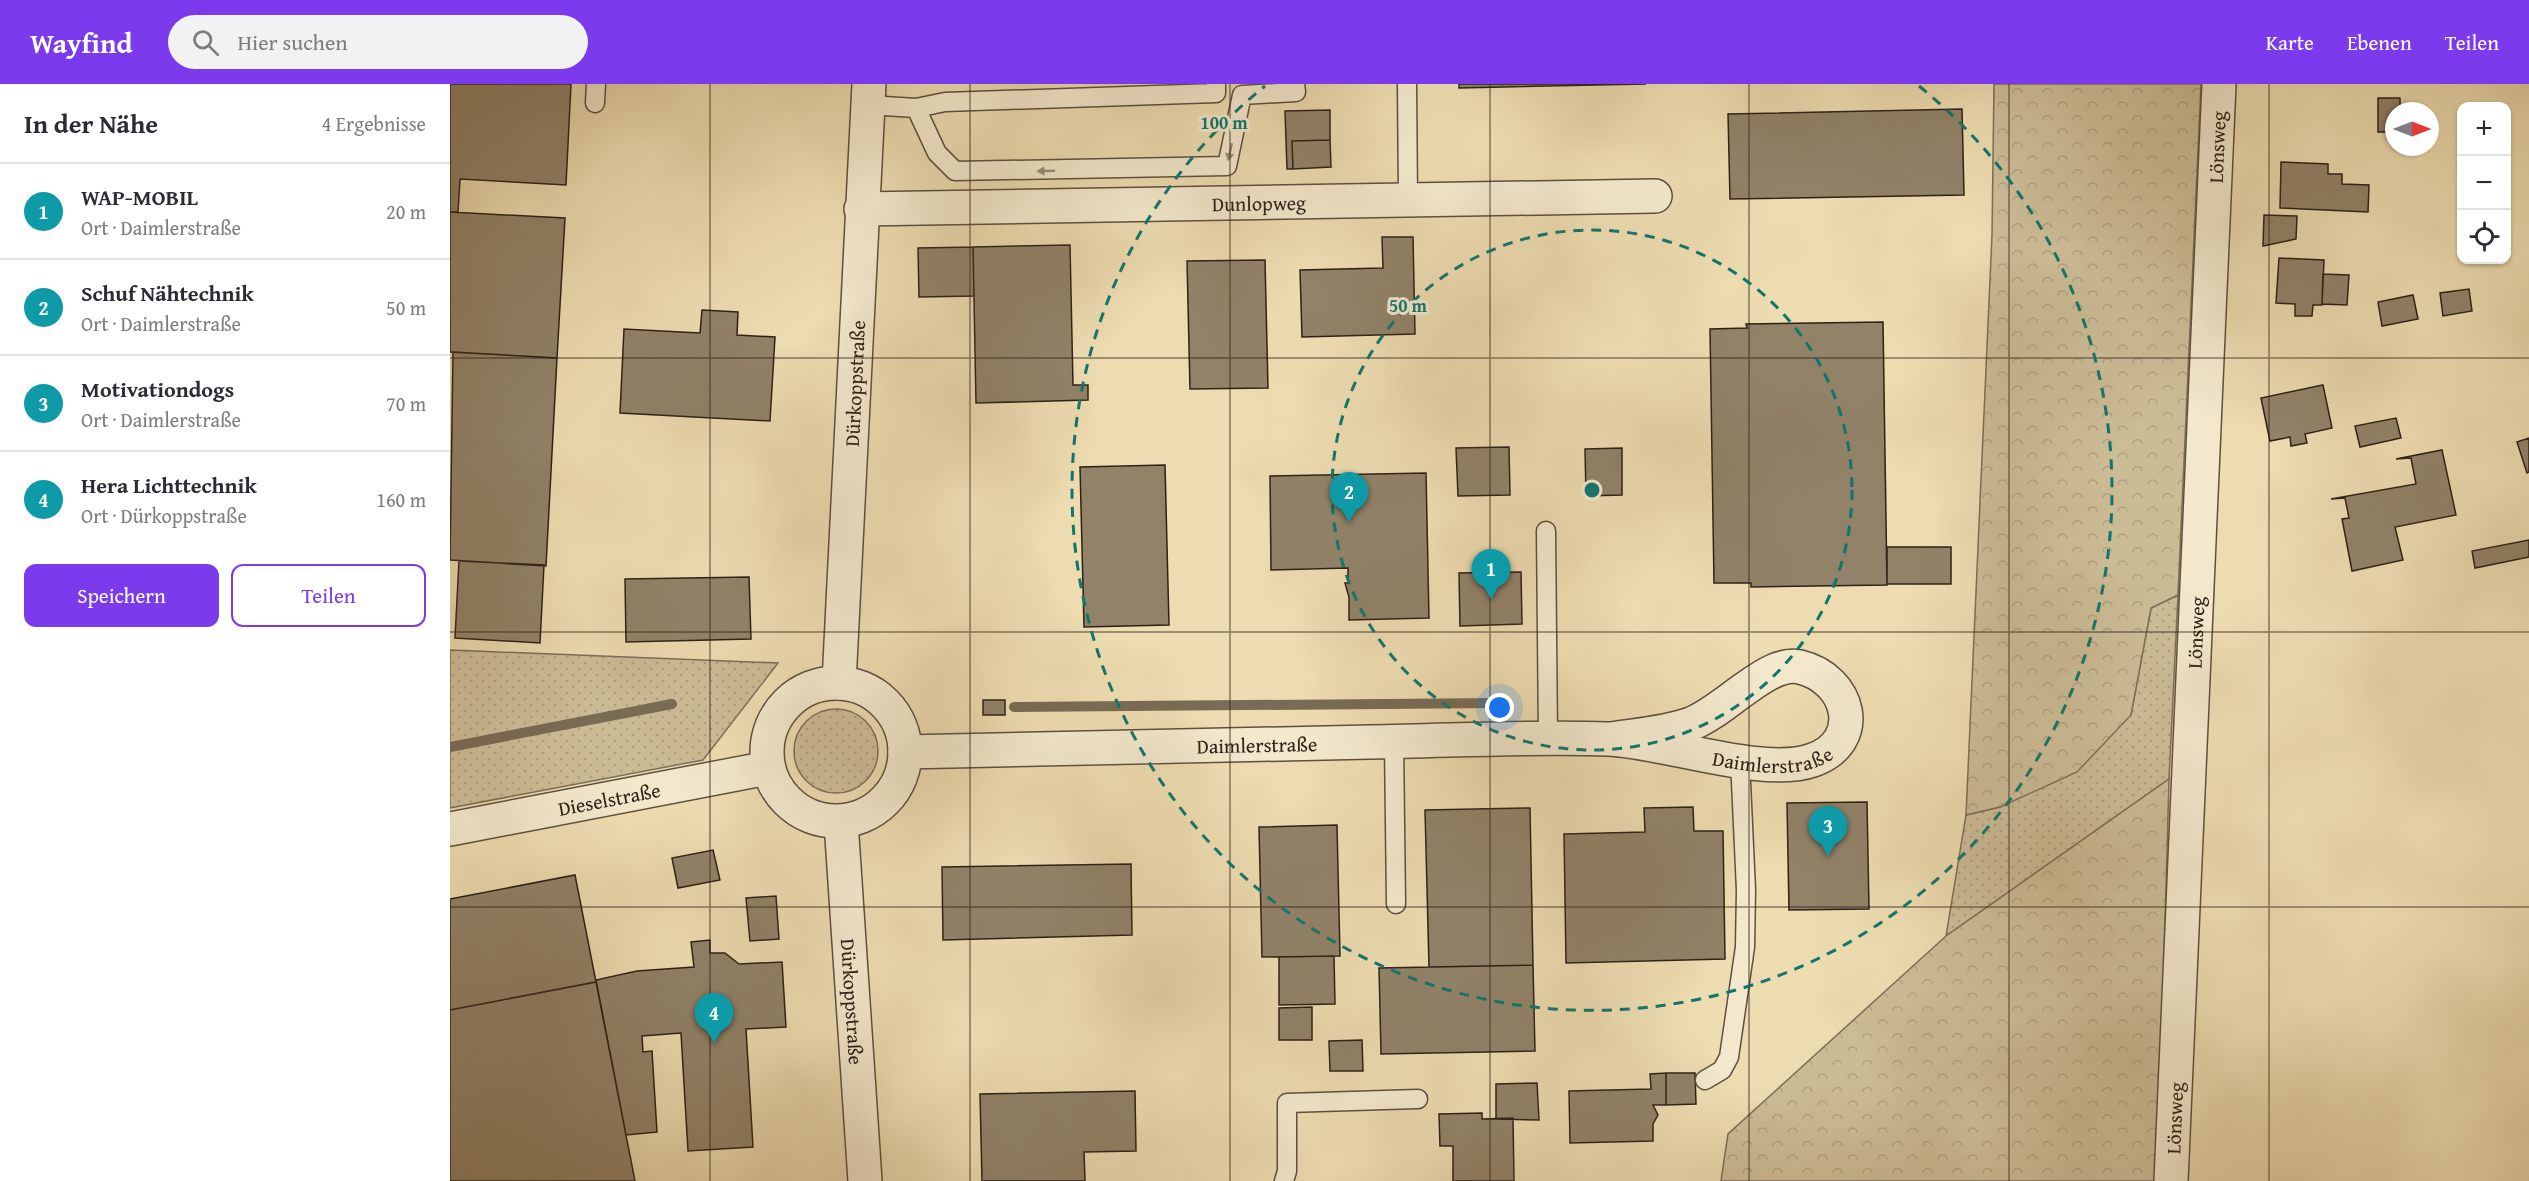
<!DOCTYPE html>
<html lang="de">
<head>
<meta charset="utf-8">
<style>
  body { margin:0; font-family:"Gentium Book Plus",serif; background:#f2f2f3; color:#2b2b33 }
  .controls { position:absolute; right:18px; top:18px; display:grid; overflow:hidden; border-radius:12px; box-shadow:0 2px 4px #0004 }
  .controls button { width:54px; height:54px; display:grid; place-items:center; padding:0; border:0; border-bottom:2px solid #e1e1e2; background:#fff; color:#2b2b33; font:30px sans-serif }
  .compass { position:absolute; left:1935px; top:18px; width:54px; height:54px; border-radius:50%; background:#fff; box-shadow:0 2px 4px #0004; rotate:90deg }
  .you { position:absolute; left:1050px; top:624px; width:21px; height:21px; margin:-15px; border:4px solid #fff; border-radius:50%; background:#1a73e8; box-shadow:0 0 0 9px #1a73e833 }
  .badge { display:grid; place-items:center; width:39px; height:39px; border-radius:50%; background:#7c3aed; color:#fff; font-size:20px; font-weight:700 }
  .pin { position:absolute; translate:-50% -50px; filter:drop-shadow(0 2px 3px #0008) }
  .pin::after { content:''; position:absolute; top:32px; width:21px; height:18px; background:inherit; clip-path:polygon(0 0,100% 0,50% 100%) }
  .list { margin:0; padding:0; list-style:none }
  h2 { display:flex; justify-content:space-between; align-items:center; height:78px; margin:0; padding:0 24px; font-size:26px }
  h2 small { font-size:20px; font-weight:400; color:#7c7c81 }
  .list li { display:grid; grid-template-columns:39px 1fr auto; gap:18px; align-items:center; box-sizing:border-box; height:96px; padding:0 24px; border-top:2px solid #e1e1e2 }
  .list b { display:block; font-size:22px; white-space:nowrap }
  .list p { margin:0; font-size:20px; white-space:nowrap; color:#7c7c81 }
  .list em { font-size:20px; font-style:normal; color:#7c7c81 }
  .actions { display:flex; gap:12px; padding:18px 24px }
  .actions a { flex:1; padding:14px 0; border:2px solid #7c3aed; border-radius:12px; text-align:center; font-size:21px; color:#7c3aed }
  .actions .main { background:#7c3aed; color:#fff }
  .icon { flex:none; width:33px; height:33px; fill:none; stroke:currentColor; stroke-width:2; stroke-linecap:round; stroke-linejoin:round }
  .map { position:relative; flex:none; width:2079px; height:1097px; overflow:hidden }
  header { display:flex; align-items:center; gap:36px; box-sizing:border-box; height:84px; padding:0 30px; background:#7c3aed; color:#fff }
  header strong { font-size:28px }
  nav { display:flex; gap:33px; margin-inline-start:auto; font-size:21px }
  .search { width:420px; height:54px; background:#f2f2f3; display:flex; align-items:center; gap:15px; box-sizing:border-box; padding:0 21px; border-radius:33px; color:#7c7c81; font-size:22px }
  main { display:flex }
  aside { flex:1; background:#fff }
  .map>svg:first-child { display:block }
</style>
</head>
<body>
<header>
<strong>Wayfind</strong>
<div class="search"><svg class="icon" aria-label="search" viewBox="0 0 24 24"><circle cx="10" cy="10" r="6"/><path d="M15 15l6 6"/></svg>Hier suchen</div>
<nav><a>Karte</a><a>Ebenen</a><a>Teilen</a></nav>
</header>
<main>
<aside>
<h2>In der Nähe<small>4 Ergebnisse</small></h2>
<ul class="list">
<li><span class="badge" style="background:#0f9aa8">1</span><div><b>WAP-MOBIL</b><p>Ort · Daimlerstraße</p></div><em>20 m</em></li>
<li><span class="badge" style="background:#0f9aa8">2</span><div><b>Schuf Nähtechnik</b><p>Ort · Daimlerstraße</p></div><em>50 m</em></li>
<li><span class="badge" style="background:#0f9aa8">3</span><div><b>Motivationdogs</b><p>Ort · Daimlerstraße</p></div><em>70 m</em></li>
<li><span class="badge" style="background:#0f9aa8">4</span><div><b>Hera Lichttechnik</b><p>Ort · Dürkoppstraße</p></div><em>160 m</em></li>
</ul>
<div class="actions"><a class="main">Speichern</a><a>Teilen</a></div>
</aside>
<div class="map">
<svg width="2079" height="1097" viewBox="0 0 2079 1097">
  <defs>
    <pattern id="grass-dots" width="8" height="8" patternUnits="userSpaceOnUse" patternTransform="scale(1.5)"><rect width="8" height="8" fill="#ccbc96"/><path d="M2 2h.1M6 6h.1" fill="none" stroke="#b0a181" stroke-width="1.8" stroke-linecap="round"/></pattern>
    <pattern id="forest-crowns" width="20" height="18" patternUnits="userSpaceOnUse" patternTransform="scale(1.5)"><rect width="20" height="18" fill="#ccbc96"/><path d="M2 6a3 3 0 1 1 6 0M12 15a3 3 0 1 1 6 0" fill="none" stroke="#b0a181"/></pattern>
  </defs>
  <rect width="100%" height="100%" fill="#eddcb0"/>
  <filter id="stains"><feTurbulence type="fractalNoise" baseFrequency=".00333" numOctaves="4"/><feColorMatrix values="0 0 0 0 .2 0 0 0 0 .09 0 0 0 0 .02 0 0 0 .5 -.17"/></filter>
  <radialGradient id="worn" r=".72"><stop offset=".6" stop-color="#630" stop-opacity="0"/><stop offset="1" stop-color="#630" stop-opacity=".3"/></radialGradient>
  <path fill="url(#grass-dots)" stroke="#7c6e58" stroke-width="1.5" d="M1728 511 1719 695 1496 852 1516 731 1550 723 1681 631 1701 524Z
    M0 566 328 579 253 676 0 724Z
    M344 667a42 42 0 1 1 84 0a42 42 0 1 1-84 0Z"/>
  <path fill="url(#forest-crowns)" stroke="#7c6e58" stroke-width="1.5" d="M1544 0H1751L1728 511 1701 524 1681 631 1627 688 1550 723 1516 731 1542 151Z
    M1719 695 1708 1097H1271L1278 1050 1496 852Z"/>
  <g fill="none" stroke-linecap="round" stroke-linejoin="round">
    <path stroke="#796b55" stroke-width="10" d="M564 623 1047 619
      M0 663 222 620"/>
  </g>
  <path fill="#918268" stroke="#2d2119" stroke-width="1.5" d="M0 0H121L116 101 10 95 8 128H0Z
    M1009 0H1196L1009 4Z
    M1928 14H1950V27H1944V48H1928Z
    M1512 25 1514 111 1280 115 1278 30Z
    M880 26V56L842 57 843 85H837L835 27Z
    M880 56 881 83 843 85 842 57Z
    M1831 78 1878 80V90H1892V100L1919 101 1918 128 1830 124Z
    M0 128 115 134 107 274 0 268Z
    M1814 131 1847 132 1846 155 1813 162Z
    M932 153H963L965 250 852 253 850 186 933 184Z
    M620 161 623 301H638V316L526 319 523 163Z
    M523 163 524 212 469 213 468 164Z
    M1829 174 1874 176 1872 221H1863L1862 232H1845V220L1826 219Z
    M815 176 818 304 740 305 737 177Z
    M1873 190 1899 191 1897 221 1872 220Z
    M2019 205 2022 227 1993 232 1990 209Z
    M1963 211 1968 235 1932 242 1928 218Z
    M252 226 288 228 287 251 325 253 320 337 170 329 174 245 250 249Z
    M1433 238 1437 501 1301 503V499H1264L1260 245 1297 244 1296 240Z
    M3 268 107 274 96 482 0 476Z
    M1873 301 1882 344 1855 350 1857 359 1841 362 1840 353 1820 357 1811 314Z
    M1946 334 1951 354 1910 363 1905 342Z
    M2079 354V388L2077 389 2067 358Z
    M1059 363 1060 411 1008 412 1006 364Z
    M1172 364V411L1136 412 1135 365Z
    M1992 366 2006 431 1945 443 1953 476 1902 487 1892 435 1899 434 1895 414 1881 415 1966 400 1961 374 1946 375Z
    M715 381 719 541 634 543 630 383Z
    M976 389 979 534 899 536V513L895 499H898V484L821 486 820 392Z
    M2079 456V473L2025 484 2022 467Z
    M1437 463H1501V500H1437Z
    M9 477 94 481 90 559 5 554Z
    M1071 488 1072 540 1010 542 1009 489Z
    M299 493 301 555 176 558 175 495Z
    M533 616H555V631H533Z
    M1417 718 1419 825 1339 826 1337 719Z
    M1243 723 1244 747H1273L1275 875 1116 879 1114 750 1195 748 1194 724Z
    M1080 724 1083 881 979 883 975 726Z
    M887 741 890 872 812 873 809 743Z
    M263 766 270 796 228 804 222 774Z
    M681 780 682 851 493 856 492 783Z
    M125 791 146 898 0 926V815Z
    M326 812 329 855 300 857 296 814Z
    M260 856V869H275L289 880 332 878 336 943 296 945 303 1063 238 1067 231 949 192 952 193 968 202 967 207 1048 176 1051 146 896 187 887 244 883 241 858Z
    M884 872 885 920 829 921V873Z
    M1083 881 1085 967 931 970 929 884Z
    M146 898 185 1097H0V926Z
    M862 923V956H829V924Z
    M912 956 913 987H880L879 957Z
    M1216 989H1245L1246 1020 1216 1021Z
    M1216 989V1021H1203L1208 1031 1203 1040V1057L1120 1059 1119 1007 1201 1005 1200 990Z
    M1087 999 1089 1036 1046 1035V1000Z
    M685 1007 686 1067 634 1068 635 1097H532L530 1010Z
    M1032 1029V1035L1063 1034 1064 1097H1003V1062H990L989 1030Z"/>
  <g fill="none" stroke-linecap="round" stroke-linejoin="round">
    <g stroke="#5d503f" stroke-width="21">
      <path id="service" d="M957 0 958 116
        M145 19 146 0
        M418 21 466 24 495 18 766 9V0
        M466 24 487 69 505 87 777 82 792 11 846 8 845 0
        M1096 447 1098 655
        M944 658 946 820
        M1255 996 1272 986 1279 973 1295 863 1296 806 1290 676
        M834 1097 837 1087V1019L968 1015"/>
    </g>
    <g stroke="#5d503f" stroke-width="36">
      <g id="minor">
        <path id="s1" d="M411 125 1205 112"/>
        <circle cx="386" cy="668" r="69"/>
        <path id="s2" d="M389 599 419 0"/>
        <path id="s3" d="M455 668C610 664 765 661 920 658 999 657 1079 652 1158 655 1214 657 1313 694 1363 676 1416 657 1400 595 1350 583 1332 579 1313 592 1299 602 1281 614 1261 632 1241 640 1216 649 1187 651 1161 655"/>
        <path id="s4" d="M391 738 415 1097"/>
        <path id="s5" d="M0 745 318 684"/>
        <path id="s6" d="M1721 1097 1769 0"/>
      </g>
    </g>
    <use href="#service" stroke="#f3e8cc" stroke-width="18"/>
    <use href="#minor" stroke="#f3e8cc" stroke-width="33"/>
  </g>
  <defs><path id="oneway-solid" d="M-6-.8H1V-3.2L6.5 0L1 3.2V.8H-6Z" transform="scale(1.5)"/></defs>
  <g fill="#9a8e7b">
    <use href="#oneway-solid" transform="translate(780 68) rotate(102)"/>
    <use href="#oneway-solid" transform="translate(596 87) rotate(178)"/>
  </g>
  <path fill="none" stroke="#2d2119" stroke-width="1.5" stroke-opacity="0.55" d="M260 0V1097M520 0V1097M780 0V1097M1040 0V1097M1299 0V1097M1559 0V1097M1819 0V1097M0 274H2079M0 548H2079M0 823H2079"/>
  <g fill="none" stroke="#0f766e" stroke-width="3" stroke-dasharray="10 8">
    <circle cx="1142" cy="406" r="260"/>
    <path d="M1469 2A520 520 0 1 1 815 2"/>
  </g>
  <g text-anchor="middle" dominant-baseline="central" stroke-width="6" stroke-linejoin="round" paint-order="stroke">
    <g font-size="20" fill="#2d2119" stroke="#f3e8cc">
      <text stroke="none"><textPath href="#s6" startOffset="1035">Lönsweg</textPath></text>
      <text stroke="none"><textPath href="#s1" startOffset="398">Dunlopweg</textPath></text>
      <text stroke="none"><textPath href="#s2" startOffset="300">Dürkoppstraße</textPath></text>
      <text stroke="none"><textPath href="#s6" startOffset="549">Lönsweg</textPath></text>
      <text stroke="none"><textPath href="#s3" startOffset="352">Daimlerstraße</textPath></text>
      <text stroke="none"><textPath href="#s3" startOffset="870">Daimlerstraße</textPath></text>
      <text stroke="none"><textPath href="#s5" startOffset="162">Dieselstraße</textPath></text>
      <text stroke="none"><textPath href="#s4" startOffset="180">Dürkoppstraße</textPath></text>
      <text stroke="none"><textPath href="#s6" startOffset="63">Lönsweg</textPath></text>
    </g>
  </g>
  <circle cx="1142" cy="406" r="9" fill="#0f766e" stroke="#f3e8cc" stroke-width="3"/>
  <g font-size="18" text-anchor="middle" font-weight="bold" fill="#0f766e" stroke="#f3e8cc" stroke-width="6" stroke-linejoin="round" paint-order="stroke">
    <text x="774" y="45">100 m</text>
    <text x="958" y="228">50 m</text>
  </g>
  <rect width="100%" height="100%" filter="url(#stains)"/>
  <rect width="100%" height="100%" fill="url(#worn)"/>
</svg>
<div class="controls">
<button>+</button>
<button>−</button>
<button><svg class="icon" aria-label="locate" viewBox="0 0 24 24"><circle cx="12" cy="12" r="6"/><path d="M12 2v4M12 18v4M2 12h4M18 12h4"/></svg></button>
</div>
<svg class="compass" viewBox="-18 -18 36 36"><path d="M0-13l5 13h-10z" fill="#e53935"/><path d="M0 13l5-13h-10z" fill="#7c7c81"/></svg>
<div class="you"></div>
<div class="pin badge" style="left:1041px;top:515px;background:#0f9aa8">1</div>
<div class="pin badge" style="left:899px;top:438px;background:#0f9aa8">2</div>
<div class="pin badge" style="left:1378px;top:772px;background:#0f9aa8">3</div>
<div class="pin badge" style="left:264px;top:959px;background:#0f9aa8">4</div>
</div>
</main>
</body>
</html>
